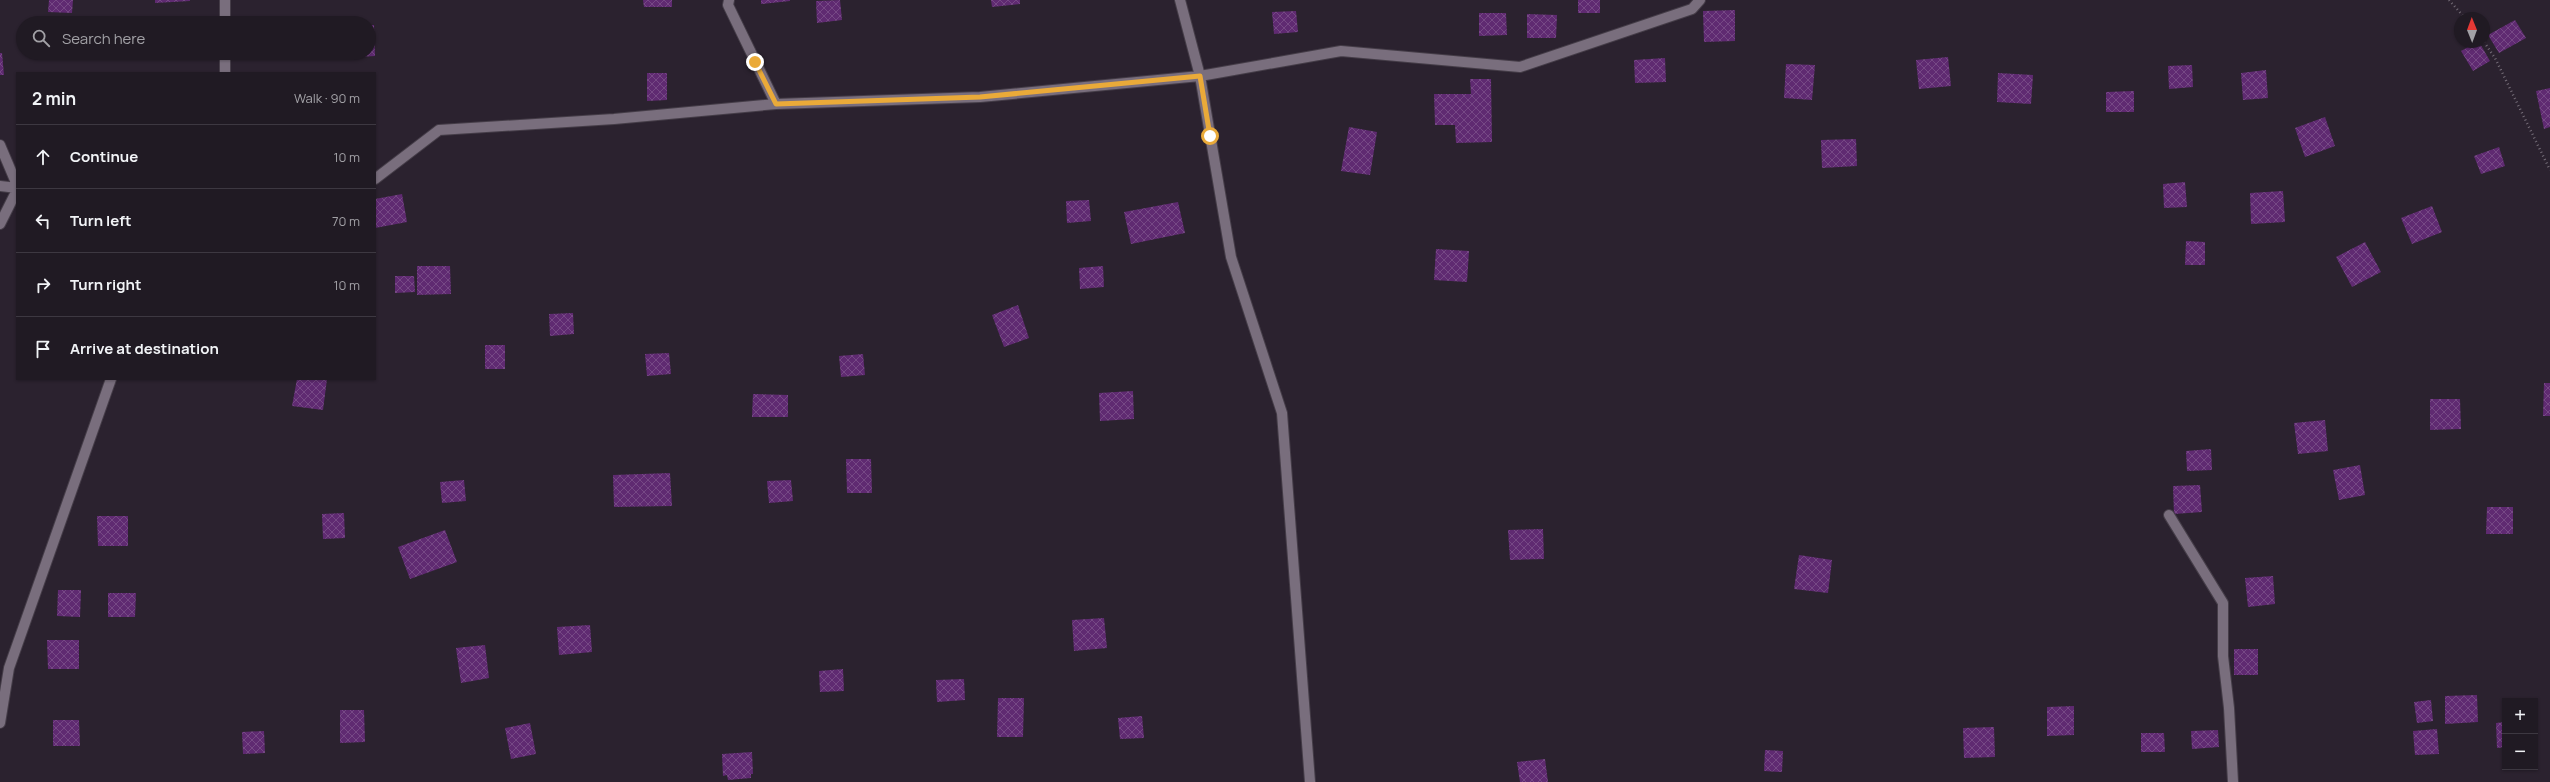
<!DOCTYPE html>
<html lang="en">
<head>
<meta charset="utf-8">
<style>
  body { margin:0; font-family:Manrope,sans-serif; background:#2d2730; color:#f1f3f6 }
  .controls { position:absolute; right:12px; bottom:12px; display:grid; overflow:hidden; border-radius:0px; box-shadow:0 1px 3px #0004 }
  .controls button { width:36px; height:36px; display:grid; place-items:center; padding:0; border:0; border-bottom:1px solid #3d3841; background:#201a23; color:#f1f3f6; font:20px sans-serif }
  .compass { position:absolute; left:2454px; top:12px; width:36px; height:36px; border-radius:50%; background:#201a23; box-shadow:0 1px 3px #0004; rotate:359deg }
  .stop { position:absolute; width:12px; height:12px; margin:-9px; border:3px solid #eaaa39; border-radius:50%; background:#fff }
  .stop.end { background:#eaaa39; border-color:#fff; box-shadow:0 1px 4px #0008 }
  .list { margin:0; padding:0; list-style:none }
  h2 { display:flex; justify-content:space-between; align-items:center; height:52px; margin:0; padding:0 16px; font-size:17px }
  h2 small { font-size:13px; font-weight:400; color:#a2a1a6 }
  .list li { display:grid; grid-template-columns:26px 1fr auto; gap:12px; align-items:center; box-sizing:border-box; height:64px; padding:0 16px; border-top:1px solid #3d3841 }
  .list b { display:block; font-size:15px; white-space:nowrap }
  .list em { font-size:13px; font-style:normal; color:#a2a1a6 }
  .icon { flex:none; width:22px; height:22px; fill:none; stroke:currentColor; stroke-width:2; stroke-linecap:round; stroke-linejoin:round }
  .map { position:relative; flex:none; width:2550px; height:782px; overflow:hidden }
  .search { position:absolute; background:#201a23; box-shadow:0 1px 3px #0004; left:16px; top:16px; width:360px; height:44px; display:flex; align-items:center; gap:10px; box-sizing:border-box; padding:0 14px; border-radius:22px; color:#a2a1a6; font-size:15px }
  .panel { position:absolute; background:#201a23; box-shadow:0 1px 3px #0004; left:16px; top:72px; width:360px; height:308px; border-radius:0px }
  .map>svg:first-child { display:block }
</style>
</head>
<body>
<div class="map">
<svg width="2550" height="782" viewBox="0 0 2550 782">
  <defs>
    <pattern id="building-cross-hatch" width="8" height="8" patternUnits="userSpaceOnUse"><rect width="8" height="8" fill="#5f2a71"/><path d="M0 0l8 8M0 8l8-8" fill="none" stroke="#764885"/></pattern>
  </defs>
  <rect width="100%" height="100%" fill="#2b222f"/>
  <path fill="url(#building-cross-hatch)" d="M49 0H73L72 13 48 12Z
    M155 0H190V1L155 3Z
    M643 0H672V7H644Z
    M761 0H790V1L761 4Z
    M840 0 842 20 817 23 816 1Z
    M991 0H1020V4L992 7Z
    M1578 0H1600V13H1578Z
    M1735 10V41L1704 42 1703 11Z
    M1296 11 1298 32 1274 34 1272 12Z
    M1479 13H1506L1507 35 1479 36Z
    M1527 14 1557 15 1556 38H1527Z
    M2515 20 2526 38 2499 53 2488 35Z
    M369 25H374L375 56 342 58 341 53H369Z
    M2477 42H2479L2490 61 2473 71 2461 51Z
    M0 53H2L4 75H0Z
    M1948 57 1951 86 1919 89 1916 60Z
    M1665 58 1666 82 1635 83 1634 60Z
    M1786 64 1815 65 1812 100 1784 98Z
    M2192 65 2193 87 2169 89 2168 66Z
    M2266 70 2268 98 2243 100 2241 73Z
    M647 73H667V100L647 101Z
    M1998 73 2033 75 2031 104 1997 102Z
    M1470 79H1491L1492 142 1456 143 1455 125H1435L1434 94H1471Z
    M2550 88V127L2544 129 2536 91Z
    M2134 91V112H2106V92Z
    M2325 117 2335 146 2305 157 2295 128Z
    M1349 127 1377 132 1370 175 1341 171Z
    M1856 139 1857 166 1822 168 1821 140Z
    M2499 147 2505 166 2481 174 2474 156Z
    M2185 182 2187 207 2164 208 2163 184Z
    M2283 191 2285 222 2251 224 2250 193Z
    M402 194 407 222 375 228V199Z
    M1089 200 1091 221 1067 223 1066 201Z
    M1178 202 1185 233 1131 244 1124 212Z
    M2432 206 2442 232 2412 244 2401 218Z
    M2186 241 2205 242V265H2185Z
    M2365 242 2381 272 2352 287 2336 257Z
    M1436 249 1469 251 1467 282 1434 280Z
    M417 266H450L451 294 417 295Z
    M1103 266 1104 287 1080 289 1079 268Z
    M395 276H414L415 292 395 293Z
    M1018 305 1029 338 1004 347 992 315Z
    M573 313 574 334 550 336 549 314Z
    M485 345H505V369H485Z
    M669 353 671 374 647 376 645 354Z
    M863 354 865 375 841 377 839 356Z
    M297 379H327L323 410 292 406Z
    M2544 383H2550V416H2543Z
    M1133 391 1134 419 1100 421 1099 393Z
    M753 394 788 395V417H752Z
    M2430 399H2460L2461 429 2430 430Z
    M2325 420 2328 451 2298 454 2294 423Z
    M2211 449 2212 470 2187 471 2186 451Z
    M846 459H871L872 493H847Z
    M2360 465 2365 495 2339 500 2333 470Z
    M670 473 672 506 614 507 613 475Z
    M464 480 466 501 442 503 440 482Z
    M791 480 793 501 769 503 767 481Z
    M2200 485 2202 512 2174 514 2173 486Z
    M2487 507H2513V534H2486Z
    M344 513 345 538 323 539 322 514Z
    M97 516H128V546H98Z
    M1543 529 1544 559 1510 560 1508 530Z
    M445 530 457 562 410 579 398 547Z
    M1799 555 1832 560 1828 593 1794 589Z
    M2273 576 2275 604 2248 607 2245 578Z
    M58 590H81L80 617 57 616Z
    M108 593H136L135 617H108Z
    M1104 618 1107 648 1074 651 1072 620Z
    M590 625 592 652 559 655 557 627Z
    M47 640H79V669H48Z
    M485 645 489 678 461 683 456 648Z
    M2234 649H2258V675H2234Z
    M843 669 844 691 820 692 819 671Z
    M964 679 965 700 937 702 936 680Z
    M2477 695 2478 722 2445 724V696Z
    M998 698H1024L1023 737H997Z
    M2431 700 2433 721 2417 723 2414 702Z
    M2074 706V735L2047 736V707Z
    M340 710H364L365 742 340 743Z
    M1142 716 1144 738 1120 739 1118 718Z
    M53 720H79L80 746H53Z
    M2505 722V747L2497 748 2496 723Z
    M530 723 536 754 511 759 505 728Z
    M1994 727 1995 757 1964 758 1963 728Z
    M2437 729 2439 754 2415 755 2413 731Z
    M2218 730 2219 747 2192 749 2191 731Z
    M264 731 265 753 243 754 242 732Z
    M2141 733H2164L2165 752H2141Z
    M1765 750 1783 751 1782 772 1764 771Z
    M752 752 753 774H751V778L728 780 727 775 723 776 722 754Z
    M1545 759 1548 782H1520L1517 762Z"/>
  <g fill="none" stroke-linecap="round" stroke-linejoin="round">
    <g stroke="#453d48" stroke-width="12">
      <path id="minor" d="M225 0V23
        M729 0 728 5 776 104 980 97 1200 76 1341 51 1520 67 1692 9 1700 0
        M1180 0 1200 76 1231 257 1282 413 1310 782
        M225 53V73
        M0 145 17 185
        M375 179 439 130 614 119 776 104
        M0 186 17 188
        M0 224 17 190
        M2169 515 2223 603V656L2229 708 2233 782
        M0 723 9 668 111 379"/>
    </g>
    <path stroke="#756d78" stroke-width="2.5" stroke-dasharray="1 3" stroke-linecap="butt" d="M2449 0 2465 18
      M2484 42 2495 58 2550 170"/>
    <use href="#minor" stroke="#796e7d" stroke-width="10"/>
  </g>
  <g fill="none" stroke-linecap="round" stroke-linejoin="round">
    <path stroke="#eaaa39" stroke-width="5" d="M755 62 776 104 980 97 1200 76 1210 136"/>
  </g>
</svg>
<div class="controls">
<button>+</button>
<button>−</button>
</div>
<svg class="compass" viewBox="-18 -18 36 36"><path d="M0-13l5 13h-10z" fill="#e53935"/><path d="M0 13l5-13h-10z" fill="#a2a1a6"/></svg>
<div class="stop" style="left:1210px;top:136px"></div>
<div class="stop end" style="left:755px;top:62px"></div>
<div class="search"><svg class="icon" aria-label="search" viewBox="0 0 24 24"><circle cx="10" cy="10" r="6"/><path d="M15 15l6 6"/></svg>Search here</div>
<section class="panel">
<h2>2 min<small>Walk · 90 m</small></h2>
<ul class="list">
<li><svg class="icon" aria-label="ahead" viewBox="0 0 24 24"><path d="M12 20V5M6 11l6-6 6 6"/></svg><div><b>Continue</b></div><em>10 m</em></li>
<li><svg class="icon" aria-label="left" viewBox="0 0 24 24"><path d="M17 20v-9H6M10 6l-5 5 5 5"/></svg><div><b>Turn left</b></div><em>70 m</em></li>
<li><svg class="icon" aria-label="right" viewBox="0 0 24 24"><path d="M7 20v-9h11M14 6l5 5-5 5"/></svg><div><b>Turn right</b></div><em>10 m</em></li>
<li><svg class="icon" aria-label="arrive" viewBox="0 0 24 24"><path d="M6 21V4h12l-3 4 3 4H6"/></svg><div><b>Arrive at destination</b></div></li>
</ul>
</section>
</div>
</body>
</html>
